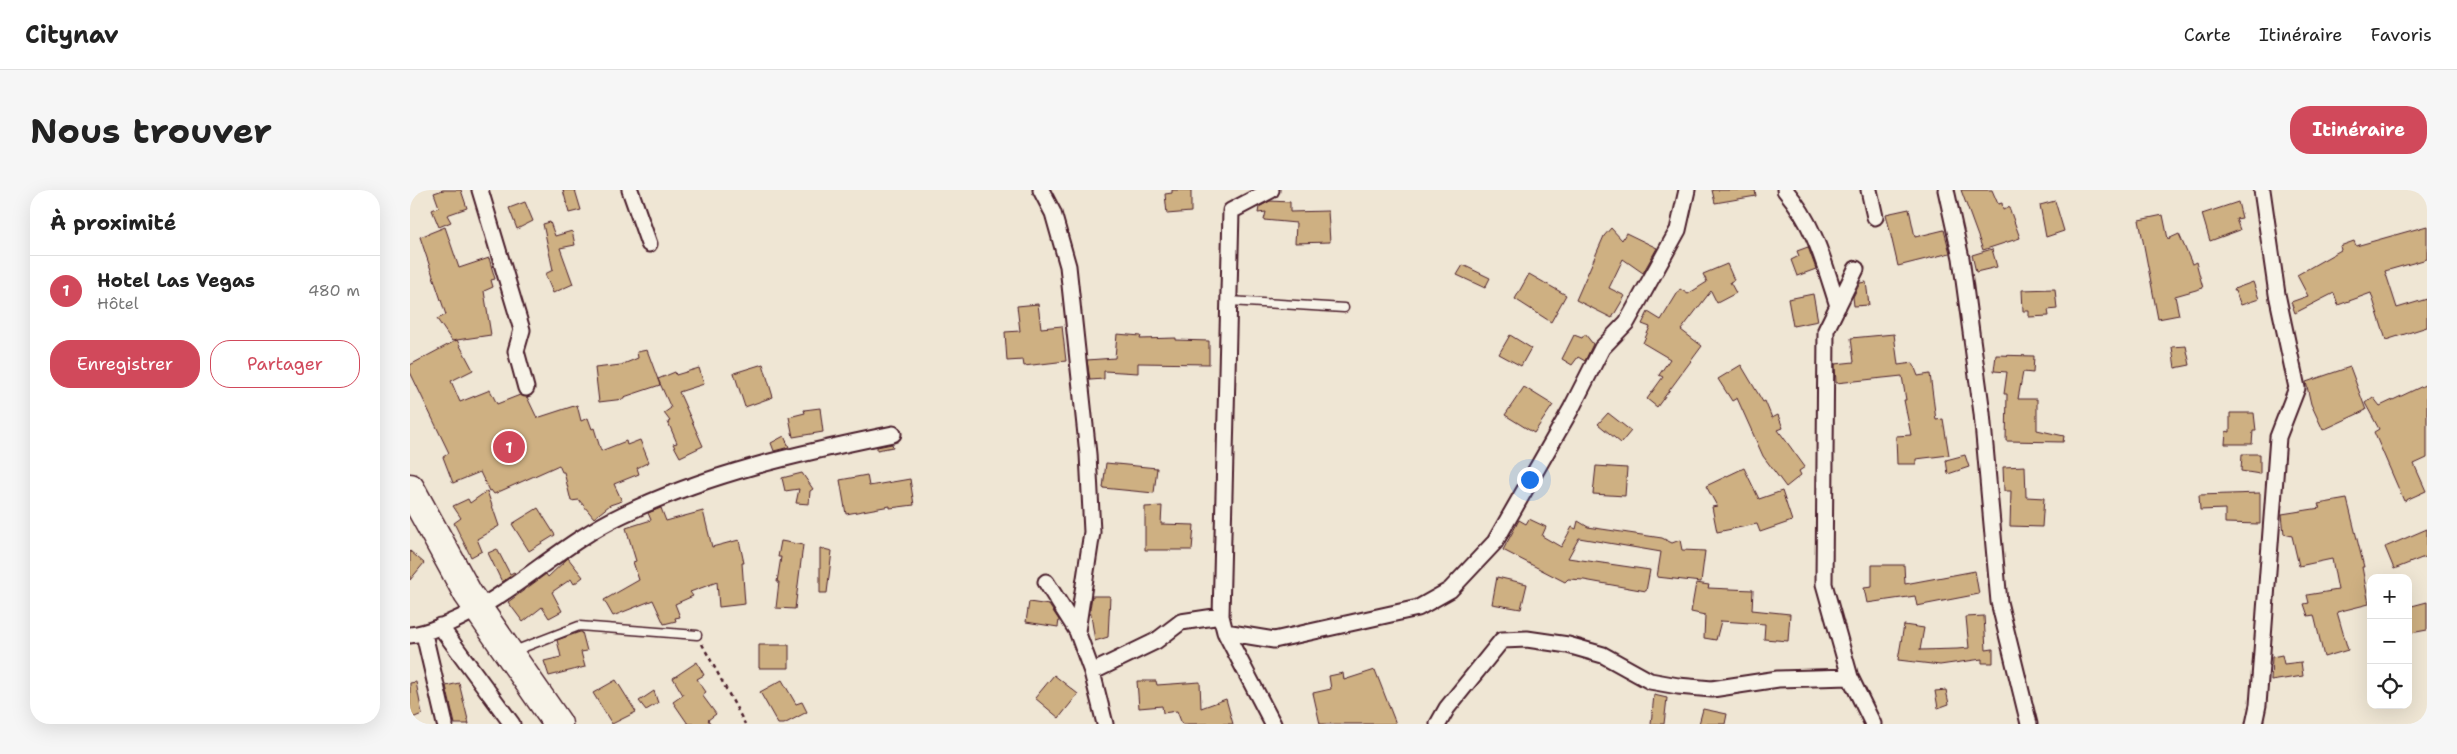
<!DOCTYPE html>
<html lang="fr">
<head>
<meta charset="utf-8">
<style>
  body { margin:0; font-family:"Shantell Sans",sans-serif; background:#f6f6f6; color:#222 }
  .controls { position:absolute; right:15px; bottom:15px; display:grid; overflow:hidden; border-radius:10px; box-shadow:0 5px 20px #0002 }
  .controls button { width:45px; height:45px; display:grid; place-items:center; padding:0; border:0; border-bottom:1px solid #e0e0e0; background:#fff; color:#222; font:25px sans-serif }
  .you { position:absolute; left:1119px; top:289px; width:18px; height:18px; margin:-12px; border:4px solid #fff; border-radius:50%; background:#1a73e8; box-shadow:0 0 0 8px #1a73e833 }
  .badge { display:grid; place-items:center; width:32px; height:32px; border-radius:50%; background:#d1495b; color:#fff; font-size:16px; font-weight:700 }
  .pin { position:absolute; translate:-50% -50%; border:2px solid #fff; box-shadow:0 1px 5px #0006 }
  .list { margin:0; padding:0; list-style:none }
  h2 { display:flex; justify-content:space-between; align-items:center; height:65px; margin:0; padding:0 20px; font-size:21px }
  h2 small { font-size:16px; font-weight:400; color:#767676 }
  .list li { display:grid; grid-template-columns:32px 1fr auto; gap:15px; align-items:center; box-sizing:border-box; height:70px; padding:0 20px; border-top:1px solid #e0e0e0 }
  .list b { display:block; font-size:19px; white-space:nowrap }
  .list p { margin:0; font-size:16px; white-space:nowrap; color:#767676 }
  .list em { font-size:16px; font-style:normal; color:#767676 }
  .actions { display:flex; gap:10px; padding:15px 20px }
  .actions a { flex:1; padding:11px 0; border:1px solid #d1495b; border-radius:20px; text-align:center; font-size:18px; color:#d1495b }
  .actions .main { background:#d1495b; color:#fff }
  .icon { flex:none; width:28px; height:28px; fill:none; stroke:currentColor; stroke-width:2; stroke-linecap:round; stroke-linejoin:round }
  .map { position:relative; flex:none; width:2017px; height:534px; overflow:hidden; border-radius:20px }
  header { display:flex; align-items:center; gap:30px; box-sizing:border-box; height:70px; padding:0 25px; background:#fff; border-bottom:1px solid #e0e0e0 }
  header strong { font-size:24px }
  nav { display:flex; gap:28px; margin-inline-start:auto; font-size:18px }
  .intro { display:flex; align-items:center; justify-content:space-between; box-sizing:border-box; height:120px; padding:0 30px }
  h1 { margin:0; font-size:35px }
  .button { padding:12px 22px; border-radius:20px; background:#d1495b; color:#fff; font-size:18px; font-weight:700 }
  main { display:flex; gap:30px; padding:0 30px }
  aside { flex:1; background:#fff; border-radius:20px; box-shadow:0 5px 20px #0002 }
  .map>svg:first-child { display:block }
</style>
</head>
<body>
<header>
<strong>Citynav</strong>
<nav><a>Carte</a><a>Itinéraire</a><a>Favoris</a></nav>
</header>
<div class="intro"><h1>Nous trouver</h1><a class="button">Itinéraire</a></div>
<main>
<aside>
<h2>À proximité<small></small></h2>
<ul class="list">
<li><span class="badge">1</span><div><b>Hotel Las Vegas</b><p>Hôtel</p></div><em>480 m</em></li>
</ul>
<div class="actions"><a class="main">Enregistrer</a><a>Partager</a></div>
</aside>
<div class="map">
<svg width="2017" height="534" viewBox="0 0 2017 534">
  <rect width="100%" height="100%" fill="#efe6d4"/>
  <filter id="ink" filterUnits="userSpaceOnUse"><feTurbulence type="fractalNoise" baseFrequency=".02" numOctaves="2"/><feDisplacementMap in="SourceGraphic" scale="10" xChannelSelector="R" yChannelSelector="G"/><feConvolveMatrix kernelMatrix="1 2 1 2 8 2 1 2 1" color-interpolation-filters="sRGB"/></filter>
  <g filter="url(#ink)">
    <path fill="#ceb082" stroke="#4a1f2b" d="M33 0H51L57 18 37 25 41 32 29 37 22 20 29 17 24 3Z
      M153 0H165L171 20 159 23Z
      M762 0H781V22L757 24 755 4 762 3Z
      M1302 0H1345L1346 6 1305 13Z
      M1551 0H1582L1588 14 1592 13 1593 20 1599 17 1610 48 1573 60Z
      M860 11 880 12V22L918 21 920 52 885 53 886 33 854 30 856 22 848 23 849 17Z
      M1645 11 1654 41 1636 47 1630 15Z
      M115 12 123 31 107 39 99 18Z
      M1828 12 1832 28 1826 29 1830 40 1800 51 1792 24Z
      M1499 19 1505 47 1534 40 1540 63 1488 76 1476 24Z
      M1753 25 1758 49 1769 44 1782 74 1786 72 1793 98 1765 106 1769 125 1748 129 1729 30Z
      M140 32 145 46 162 41 165 55 150 58 163 94 143 103 135 84 143 80 133 34Z
      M2017 36V69L1975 81 1987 118 2017 109V137L1976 150 1961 103 1928 115 1924 103 1885 123 1881 112 1898 106 1887 85 1931 60 1930 56 1944 51 1946 56Z
      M35 37 49 78 79 68 85 89 81 90 83 97 74 101 81 145 47 150 63 180 41 191 50 212 80 200 87 214 110 205 117 207 127 228 167 215 171 231 178 228 182 239 184 238 191 261 216 251 217 255 230 250 239 272 227 278 229 284 204 294 212 311 200 315 184 328 169 310 161 311 154 282H152L149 275 84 304 81 300 79 301 70 282 43 293 33 267 39 263 0 182V175L47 150 42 151 27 129 36 125 10 47Z
      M1201 38 1212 50 1216 43 1247 58 1233 83 1213 69 1199 98 1215 106 1202 128 1166 110 1194 46Z
      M1398 57 1406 79 1387 86 1381 70 1389 66 1387 61Z
      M1582 59 1587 77 1566 82 1562 65Z
      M1317 74 1324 90 1320 92 1326 103 1307 113 1301 101 1271 140 1292 156 1247 217 1237 209 1253 187 1249 185 1260 169 1233 153 1240 137 1232 134 1238 122 1251 130 1270 99 1278 104 1297 92 1293 84Z
      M1053 75 1080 88 1075 98 1047 85Z
      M1119 84 1156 105 1141 132 1105 109Z
      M1456 92 1459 115 1444 116 1443 107 1450 93Z
      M1843 92 1849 109 1831 115 1824 99Z
      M1645 99 1647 119 1638 120 1639 126 1619 127V121H1613L1612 100Z
      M1403 104 1408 131 1383 136 1378 109Z
      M628 114 631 138 652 136 656 171 614 176 613 170 597 171 595 142 610 141 607 116Z
      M707 144 731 146 730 149 766 148V150L799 151V174L728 173V183L694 181V189L680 190 677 170 705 168Z
      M1175 144 1183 154 1175 171 1168 167 1162 175 1152 169 1164 145 1172 148Z
      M1484 144 1488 175 1503 173 1508 186 1520 184 1526 230 1533 229 1539 265 1506 269V274H1487L1486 246 1501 245 1494 210H1496L1492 186 1426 193 1425 174 1444 172 1441 148Z
      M1100 145 1121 158 1111 176 1089 164Z
      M1776 156 1780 175 1765 178 1762 157Z
      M237 160 250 195 214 207V209L189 212 185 178 211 175 228 168 227 162Z
      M1586 165 1624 166 1623 183 1613 182 1608 209H1627V240L1654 246 1653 252 1596 251 1597 204H1594L1597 182 1584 181Z
      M353 174 363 207 335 217 324 183Z
      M1331 175 1353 212 1355 211 1362 228 1368 225 1373 238 1368 240 1395 277 1389 281 1391 285 1376 297 1353 266 1327 208 1322 211 1308 189Z
      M1940 177 1956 220 1913 240 1901 214 1896 192Z
      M289 178 294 194 269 202 293 256 270 267 263 254 267 253 258 232 260 231 254 223 261 218 248 189 265 182 266 185Z
      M2017 194V268L2004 274 2016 301 1994 311 1964 242 1969 239 1955 213 1963 207 1970 216Z
      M1114 197 1143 215 1124 243 1095 225Z
      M410 218 413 242 383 247 379 227 395 223 394 220Z
      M1198 223 1221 241 1211 253 1188 234Z
      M1820 223H1844L1846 241H1843L1842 254H1815L1816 241 1820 242Z
      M374 246 379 257 364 261 361 253Z
      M482 254 483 257 467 260V257Z
      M1832 264H1850V284L1831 281Z
      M1555 265 1559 277 1538 284 1536 270Z
      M696 273 747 278 744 303 693 298Z
      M1186 276 1217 278 1215 306 1183 304Z
      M1615 276 1616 307 1634 308 1632 337 1600 336 1601 301H1594L1593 277Z
      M1334 278 1349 309 1372 301 1382 331 1350 342 1347 334 1307 342 1302 317 1307 316 1296 296Z
      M392 283 403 299 400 301 399 314 386 313 389 299 375 301 372 288Z
      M457 285 459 296 500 289 504 315 480 318V316L436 324 430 290Z
      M77 301 89 336 67 349 72 361 61 367 44 333 51 328 43 316 58 309 60 313Z
      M1850 303V334L1815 333V319L1790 320 1789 305Z
      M1937 309 1954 377H1952L1959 414 1927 422 1938 460 1914 467 1904 425 1898 426 1894 414 1899 413 1897 405 1928 400 1922 369 1889 376 1882 346 1874 344 1872 324 1910 318 1908 314Z
      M752 316 751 334 784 335 782 360H735V317Z
      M128 318 145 345 119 361 102 334Z
      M251 318 256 331 293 321 302 357 329 350 334 373H332L335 414 309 417 307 392 280 402 283 406 265 414 270 427 265 428 266 431 254 434 243 410 203 426 194 410 229 390 223 372 226 371 216 338 241 330 238 323Z
      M1119 329 1136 337 1132 346 1151 357 1162 337 1166 339 1168 331 1178 337 1252 348 1262 353 1270 350 1272 360 1295 361 1291 392 1247 387 1251 362 1169 348 1158 368 1240 380 1236 401 1174 390 1158 389 1155 392 1093 360 1109 330 1116 334Z
      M2017 339V366L1984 379 1975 357Z
      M371 351 393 355 385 419 366 418 369 392H367L371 367H368Z
      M410 358 422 361 417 403H410Z
      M87 359 100 384 104 382 105 383 92 392 78 363Z
      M0 361 14 373 0 390Z
      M158 368 173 387 164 394 161 389 142 402 152 421 139 428 132 417 113 432 98 412 136 384 138 387Z
      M1462 375H1494L1495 394 1565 381 1569 404 1507 416 1505 406 1457 413 1454 398 1462 397Z
      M1087 387 1117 394 1111 419 1082 414Z
      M1286 393 1299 395 1298 398 1343 400 1342 420 1380 424 1378 451 1354 449 1355 434 1311 431 1306 450 1294 448 1295 425 1281 422Z
      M682 406H700L698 447 685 451 680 419Z
      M619 412 639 415 649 430 648 437 616 432Z
      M2017 412V440L2001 443 1998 417Z
      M1574 426 1576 460 1583 459V473H1572V469L1530 475 1488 470 1494 435 1514 438 1510 460 1547 459 1559 458 1556 427Z
      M170 442H172L177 461 171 462 175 477 139 486 134 471 151 467 147 450Z
      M349 455H379V478H349Z
      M1872 465 1874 474 1891 472 1893 486 1861 491 1862 467Z
      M287 472 294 485 287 489 296 502 292 505 306 524 298 530 301 534H278L263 512 273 505 263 488Z
      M965 480 986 534H910L903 503 921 499 919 486 933 483 934 490Z
      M644 485 668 504 649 528 625 508Z
      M206 490 226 522 202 534 183 503Z
      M372 490 386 514 392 512 397 522 374 534H368L350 502Z
      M727 491H746L747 495 790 492 791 518 816 509 823 534H772L767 521 753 523 752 516 729 518Z
      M6 492 12 524 0 529V493Z
      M49 493 59 534H45L36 496Z
      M1536 500 1539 514 1528 518 1525 501Z
      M244 501 248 513 236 520 229 511Z
      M1244 505 1257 508 1254 534H1241Z
      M1293 519 1317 524 1315 534H1289Z"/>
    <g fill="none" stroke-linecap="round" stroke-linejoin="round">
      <g stroke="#4a1f2b" stroke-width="11">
        <path id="lane" d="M820 111 934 118
          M104 461 169 436 287 445"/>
      </g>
      <g stroke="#4a1f2b" stroke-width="19">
        <path id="street" d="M70 0 112 140 106 161 116 198
          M220 0 239 54
          M631 0 643 23 658 76 678 264 682 342 667 441
          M861 0 821 21 811 426 815 442 864 450 1008 418 1040 400 1085 352 1161 219 1192 158 1217 132 1268 40 1277 0
          M1375 0C1405 35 1414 73 1428 116
          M1459 0 1465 27
          M1536 0 1551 68 1572 223 1589 412 1619 534
          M1446 79 1416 140 1414 394 1440 487 1463 534
          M636 392 667 441 682 482 695 534
          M30 436 102 534
          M815 442 863 534
          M14 444 35 534
          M0 445C15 444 26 438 39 433 102 406 150 354 212 325 298 283 391 263 483 244
          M682 482 746 451 771 432 811 426
          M1028 534 1037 518 1092 450 1117 449 1158 455 1193 465 1240 491 1268 496 1302 499 1368 489 1440 487
          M1844 534 1848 515 1868 247 1887 198 1867 104 1852 0"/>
      </g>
      <g stroke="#4a1f2b" stroke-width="31">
        <path id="highway" d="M0 298 58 404 148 534"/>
      </g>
      <path stroke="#4a1f2b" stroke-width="2.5" stroke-dasharray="4 4" stroke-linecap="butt" d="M292 454 335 534"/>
      <use href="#lane" stroke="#f7f3e8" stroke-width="8"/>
      <use href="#street" stroke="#f7f3e8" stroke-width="15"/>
      <use href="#highway" stroke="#f7f3e8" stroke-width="28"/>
    </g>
  </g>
</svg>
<div class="controls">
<button>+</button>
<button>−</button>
<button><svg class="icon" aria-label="locate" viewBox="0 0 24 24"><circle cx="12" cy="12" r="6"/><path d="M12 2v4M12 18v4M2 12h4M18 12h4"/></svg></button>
</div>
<div class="you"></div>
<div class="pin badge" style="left:99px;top:257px">1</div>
</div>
</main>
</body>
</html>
